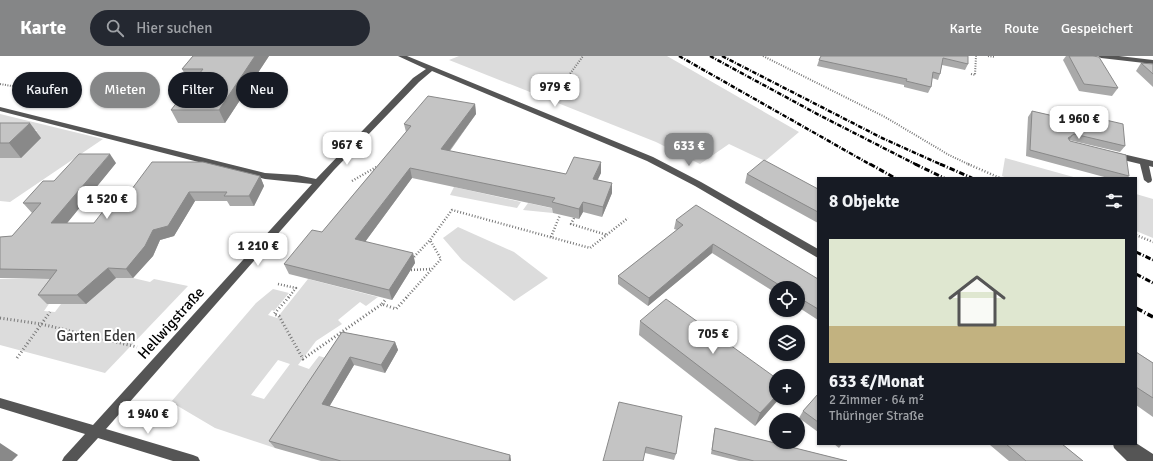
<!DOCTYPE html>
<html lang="de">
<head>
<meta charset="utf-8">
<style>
  body { margin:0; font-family:Signika,sans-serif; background:#242831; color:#f1f3f6; height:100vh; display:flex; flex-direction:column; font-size:15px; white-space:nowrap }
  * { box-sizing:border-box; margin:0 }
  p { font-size:13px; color:#9ea1a6 }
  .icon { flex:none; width:22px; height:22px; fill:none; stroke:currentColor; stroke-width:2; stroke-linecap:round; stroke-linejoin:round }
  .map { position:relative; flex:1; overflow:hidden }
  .sheet { position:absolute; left:817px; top:121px; width:320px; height:268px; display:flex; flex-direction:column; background:#171b24; border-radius:0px; box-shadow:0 1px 3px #0004 }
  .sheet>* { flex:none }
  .hud { position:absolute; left:12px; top:16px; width:380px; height:36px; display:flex; gap:8px }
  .tools { position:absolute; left:769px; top:225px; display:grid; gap:8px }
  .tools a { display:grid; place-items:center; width:36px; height:36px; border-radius:50%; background:#171b24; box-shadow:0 1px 3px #0004; font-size:20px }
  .price { position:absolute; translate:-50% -34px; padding:0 9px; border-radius:8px; background:#fff; color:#222; font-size:13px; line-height:26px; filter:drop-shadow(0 1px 2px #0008) }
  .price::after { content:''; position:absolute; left:50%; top:24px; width:12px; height:9px; margin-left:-6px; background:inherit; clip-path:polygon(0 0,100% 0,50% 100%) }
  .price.current { background:#858687; color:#fff }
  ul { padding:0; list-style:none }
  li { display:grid; align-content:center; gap:8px; height:212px; padding:0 12px }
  li span { display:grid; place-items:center; height:124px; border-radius:0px; color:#555 }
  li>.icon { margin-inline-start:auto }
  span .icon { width:72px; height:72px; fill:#fffc; stroke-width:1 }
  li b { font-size:17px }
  h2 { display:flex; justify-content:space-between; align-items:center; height:48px; padding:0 12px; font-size:17px }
  .chip { padding:0 14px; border-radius:18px; background:#171b24; box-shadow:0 1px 3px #0004; font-size:14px; line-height:36px }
  .chip.current { background:#858687; color:#fff }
  header { display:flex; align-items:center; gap:24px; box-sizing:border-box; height:56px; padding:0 20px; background:#858687; color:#fff }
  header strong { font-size:19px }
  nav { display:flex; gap:22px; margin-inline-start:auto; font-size:14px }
  .search { width:280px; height:36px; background:#242831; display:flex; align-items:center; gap:10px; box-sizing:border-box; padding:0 14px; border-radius:22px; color:#9ea1a6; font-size:15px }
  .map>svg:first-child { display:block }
</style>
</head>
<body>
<header>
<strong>Karte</strong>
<div class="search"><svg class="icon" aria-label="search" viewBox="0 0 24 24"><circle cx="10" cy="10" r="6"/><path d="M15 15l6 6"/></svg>Hier suchen</div>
<nav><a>Karte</a><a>Route</a><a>Gespeichert</a></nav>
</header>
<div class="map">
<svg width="1153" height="405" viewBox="0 0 1153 405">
  <rect width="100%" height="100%" fill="#fff"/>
  <g fill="#dcdcdc" fill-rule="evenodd">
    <polygon points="459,0 667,0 799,76 765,105 729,88 700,108 656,86 449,4"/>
    <polygon points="0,58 103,83 10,146 0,145 0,102 30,82 37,74 0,73"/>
    <polygon points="1005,102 1077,122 1007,122 1002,120"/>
    <polygon points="454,131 521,146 517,152 450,139"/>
    <polygon points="1136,138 1153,143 1153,182 1136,175"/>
    <polygon points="528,147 555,153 553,157 523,154"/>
    <polygon points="458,171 514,196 548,222 514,245 462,204 443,182"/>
    <polygon points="116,222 133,222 150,226 154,223 188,230 105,317 0,289 0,223 66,223 44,255 55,256 61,248 86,248"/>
    <path d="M308,223L378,241L366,250L360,246L338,264L342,268L316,285L298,309L309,313L319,300L333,304L275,392L215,372L171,346L256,247L273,233L289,237L274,255L272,254L268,259L277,262ZM278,304L290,308L264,343L251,339Z"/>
  </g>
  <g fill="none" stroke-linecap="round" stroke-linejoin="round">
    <g stroke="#777" stroke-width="2" stroke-dasharray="1 1.5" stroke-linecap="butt">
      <polyline points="763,0 885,61 949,99 970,109"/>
      <polyline points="988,0 995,1"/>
      <polyline points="971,18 975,19 976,0"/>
      <polyline points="0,28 12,30 21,29"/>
      <polyline points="551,44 583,0"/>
    </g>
    <g stroke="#777" stroke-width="2.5" stroke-dasharray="1 2" stroke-linecap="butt">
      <polyline points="968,108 1000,122"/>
      <polyline points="352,125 378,110"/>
      <polyline points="574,162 571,168 607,179"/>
      <polyline points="1136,179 1153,186"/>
      <polyline points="551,181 560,159"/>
      <polyline points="412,203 430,184"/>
      <polyline points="411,214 431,213"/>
      <polyline points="278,228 296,232 288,242"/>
      <polyline points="406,242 441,203 430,184 452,154 590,192 628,162"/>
    </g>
    <g stroke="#777" stroke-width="3" stroke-dasharray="1 2.5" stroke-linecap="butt">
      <polyline points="289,241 274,258 279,260 303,303 382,248 396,253 407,241"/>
      <polyline points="382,248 386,243"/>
      <polyline points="0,262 41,268 137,291"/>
      <polyline points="17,302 50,256"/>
      <polyline points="128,366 158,357"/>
    </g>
    <g fill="#555" fill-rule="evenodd">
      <polygon points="398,0 407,0 653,101 701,126 818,193 818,202 695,130 647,105 432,15 419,26 334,114 106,373 193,399 198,401 200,405 173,405 98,382 77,405 62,405 64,401 85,378 0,352 0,342 93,369 312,128 265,123 0,55 0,51 265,117 297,119 316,123 413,22 426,13"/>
      <polygon points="1098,0 1119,0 1153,4 1153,8 1101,2"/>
      <polygon points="1114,96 1153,105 1153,111 1149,110 1152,124 1151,126 1148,127 1144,124 1140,108 1111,101 1110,99"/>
      <polygon points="1136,387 1153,398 1153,405 1127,405 1114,392 1113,388 1136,388"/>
    </g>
    <g stroke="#000" stroke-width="2.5" stroke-dasharray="4.5 1.5 1 1.5" stroke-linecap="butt">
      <polyline points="679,0 871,109"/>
      <polyline points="710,0 819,59 917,109"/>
      <polyline points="722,0 882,82 942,109"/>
    </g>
    <g stroke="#000" stroke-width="3" stroke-dasharray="5.5 2 1 2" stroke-linecap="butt">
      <polyline points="870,108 895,122"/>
      <polyline points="915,108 944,122"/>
      <polyline points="940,108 972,122"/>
      <polyline points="1136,196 1153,204"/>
      <polyline points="1136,218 1153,227"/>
    </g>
    <polyline stroke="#000" stroke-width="3.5" stroke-dasharray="7 2.5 1 2.5" stroke-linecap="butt" points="1136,252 1153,261"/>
  </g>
  <g fill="#a9a9a9">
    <polygon points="193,0 269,0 225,67 178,67 171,54 193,26 189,26 182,13"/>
    <polygon points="968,0 968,8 965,14 942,9 940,18 938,24 932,22 931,31 928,37 904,31 904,29 817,10 819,4"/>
    <polygon points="1066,0 1093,0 1118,32 1112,40 1079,35 1063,4"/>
    <polygon points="1141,7 1153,8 1153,31 1136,15"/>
    <polygon points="475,48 476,58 450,95 566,118 601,117 597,124 612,137 602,161 583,156 579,163 553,157 552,152 412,122 365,186 413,197 415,207 392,244 289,218 284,208 322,176 406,76 404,68"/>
    <polygon points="1032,55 1067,63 1067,62 1071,56 1125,90 1120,96 1069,84 1070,85 1129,120 1127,122 1108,122 1026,100 1028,61"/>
    <polygon points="0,67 41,82 21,102 0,102"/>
    <polygon points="116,107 67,167 94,167 123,145 260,120 264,130 254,150 230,150 227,145 195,145 174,180 160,184 153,200 133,222 116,222 86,248 47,248 38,239 50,223 0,222 0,181 12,180 33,157 32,157 23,147 54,125"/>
    <polygon points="747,118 818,133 818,167 745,127"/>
    <polygon points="676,164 818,223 818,264 798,251 798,232 776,232 776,237 712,197 648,250 618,228 618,220 677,174 674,173"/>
    <polygon points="640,265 776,342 780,342 779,343 755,370 639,279"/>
    <polygon points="342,276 395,286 398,294 385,317 354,309 329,351 510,399 511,405 321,405 275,392 269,385"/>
    <polygon points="1136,296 1153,307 1153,361 1136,349"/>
    <polygon points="818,338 818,376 799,362 803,355"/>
    <polygon points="619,346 676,398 674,404 645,397"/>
    <polygon points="715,372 847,405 739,405 711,398 714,376"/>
    <polygon points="834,388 842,388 839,392"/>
    <polygon points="991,388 1062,388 1083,405 1009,405 990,389"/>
  </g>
  <g fill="#898989">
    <polygon points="255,0 269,0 225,67 219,54"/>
    <polygon points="475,48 476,58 443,103 441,93"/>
    <polygon points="30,67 41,82 21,102 9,87"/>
    <polygon points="1074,78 1069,84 1064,88 1068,82"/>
    <polygon points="110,98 116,107 59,177 51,167"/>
    <polygon points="601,106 601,117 593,134 593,123"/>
    <polygon points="410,112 412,122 359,194 355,183"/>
    <polygon points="260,120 264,130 254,150 249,140"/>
    <polygon points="612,127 612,137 602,161 603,151"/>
    <polygon points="189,136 195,145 174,180 160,184 153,200 133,222 126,213 153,174"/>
    <polygon points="583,146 583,156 579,163 579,153"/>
    <polygon points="713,188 712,197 648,250 649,242"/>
    <polygon points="413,197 415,207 392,244 389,234"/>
    <polygon points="108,212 116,222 86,248 77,239"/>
    <polygon points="395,286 398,294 385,317 381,309"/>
    <polygon points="350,301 354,309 326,356 322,348"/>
    <polygon points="776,340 776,342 780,342 779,343 755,370 760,357"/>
    <polygon points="0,387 18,399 12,405 0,405"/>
    <polygon points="510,399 511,405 509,405"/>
  </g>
  <g fill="#c4c4c4" stroke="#898989">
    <polygon points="193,0 255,0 219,54 171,54 203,13 182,13"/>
    <polygon points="821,0 968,0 968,8 943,2 940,18 933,16 931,31 906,25 907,23 819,4"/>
    <polygon points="1069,0 1093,0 1099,1 1118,32 1084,28"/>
    <polygon points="1141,7 1153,8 1153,18"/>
    <polygon points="428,40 475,48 441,93 566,118 574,101 601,106 593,123 612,127 603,151 583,146 579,153 552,146 555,142 410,112 355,183 413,197 389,234 284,208 312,174 322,176 411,70 404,68"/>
    <polygon points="1032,55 1071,64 1071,56 1123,68 1125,90 1074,78 1068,82 1070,85 1126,99 1129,120 1030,94"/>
    <polygon points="0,67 30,67 9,87 0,87"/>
    <polygon points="79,98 110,98 51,167 94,167 111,145 123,145 152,106 203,106 260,120 249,140 224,140 227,136 189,136 168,170 153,174 145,190 126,213 108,212 77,239 38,239 57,214 0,213 0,181 12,180 41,147 23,147 43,125 54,125"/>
    <polygon points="764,104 818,133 818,156 747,118"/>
    <polygon points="696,149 818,223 818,253 798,241 798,232 784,232 713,188 649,242 618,220 683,169 676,164"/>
    <polygon points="666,243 776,322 776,340 760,357 640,265"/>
    <polygon points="342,276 395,286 381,309 350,301 322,348 510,399 509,405 341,405 269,385"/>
    <polygon points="1136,296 1153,307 1153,342 1136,331"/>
    <polygon points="818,338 818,366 803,355"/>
    <polygon points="619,346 682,360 676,398 646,391 643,405 603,405"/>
    <polygon points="715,372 847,405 754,405 712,394"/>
    <polygon points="1006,388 1062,388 1083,405 1026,405"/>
  </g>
  <g text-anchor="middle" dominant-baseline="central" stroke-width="4" stroke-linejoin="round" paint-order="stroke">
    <g font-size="15" fill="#000" stroke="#fff">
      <text transform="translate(171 267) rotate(-48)">Hellwigstraße</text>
    </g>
    <g font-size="15" fill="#333" stroke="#fff">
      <text x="96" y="280">Garten Eden</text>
    </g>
  </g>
</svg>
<div class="tools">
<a><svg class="icon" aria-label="locate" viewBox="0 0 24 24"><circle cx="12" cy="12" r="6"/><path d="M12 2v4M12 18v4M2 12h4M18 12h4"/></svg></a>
<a><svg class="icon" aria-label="layers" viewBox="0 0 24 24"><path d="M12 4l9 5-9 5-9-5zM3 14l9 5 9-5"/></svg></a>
<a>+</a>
<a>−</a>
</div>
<b class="price" style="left:555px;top:52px">979 €</b>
<b class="price" style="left:1079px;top:84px">1 960 €</b>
<b class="price" style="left:347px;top:110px">967 €</b>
<b class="price current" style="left:689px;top:111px">633 €</b>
<b class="price" style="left:107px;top:164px">1 520 €</b>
<b class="price" style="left:258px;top:211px">1 210 €</b>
<b class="price" style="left:713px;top:299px">705 €</b>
<b class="price" style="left:148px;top:379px">1 940 €</b>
<div class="hud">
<a class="chip">Kaufen</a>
<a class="chip current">Mieten</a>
<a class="chip">Filter</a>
<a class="chip">Neu</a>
</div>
<section class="sheet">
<h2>8 Objekte<svg class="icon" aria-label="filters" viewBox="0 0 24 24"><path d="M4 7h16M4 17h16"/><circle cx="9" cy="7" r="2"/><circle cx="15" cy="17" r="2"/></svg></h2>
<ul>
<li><span style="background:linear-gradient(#dfe7d0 70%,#c2b280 0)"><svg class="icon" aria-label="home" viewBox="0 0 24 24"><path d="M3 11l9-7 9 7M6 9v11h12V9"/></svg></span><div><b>633 €/Monat</b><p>2 Zimmer · 64 m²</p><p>Thüringer Straße</p></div></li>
</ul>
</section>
</div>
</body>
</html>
